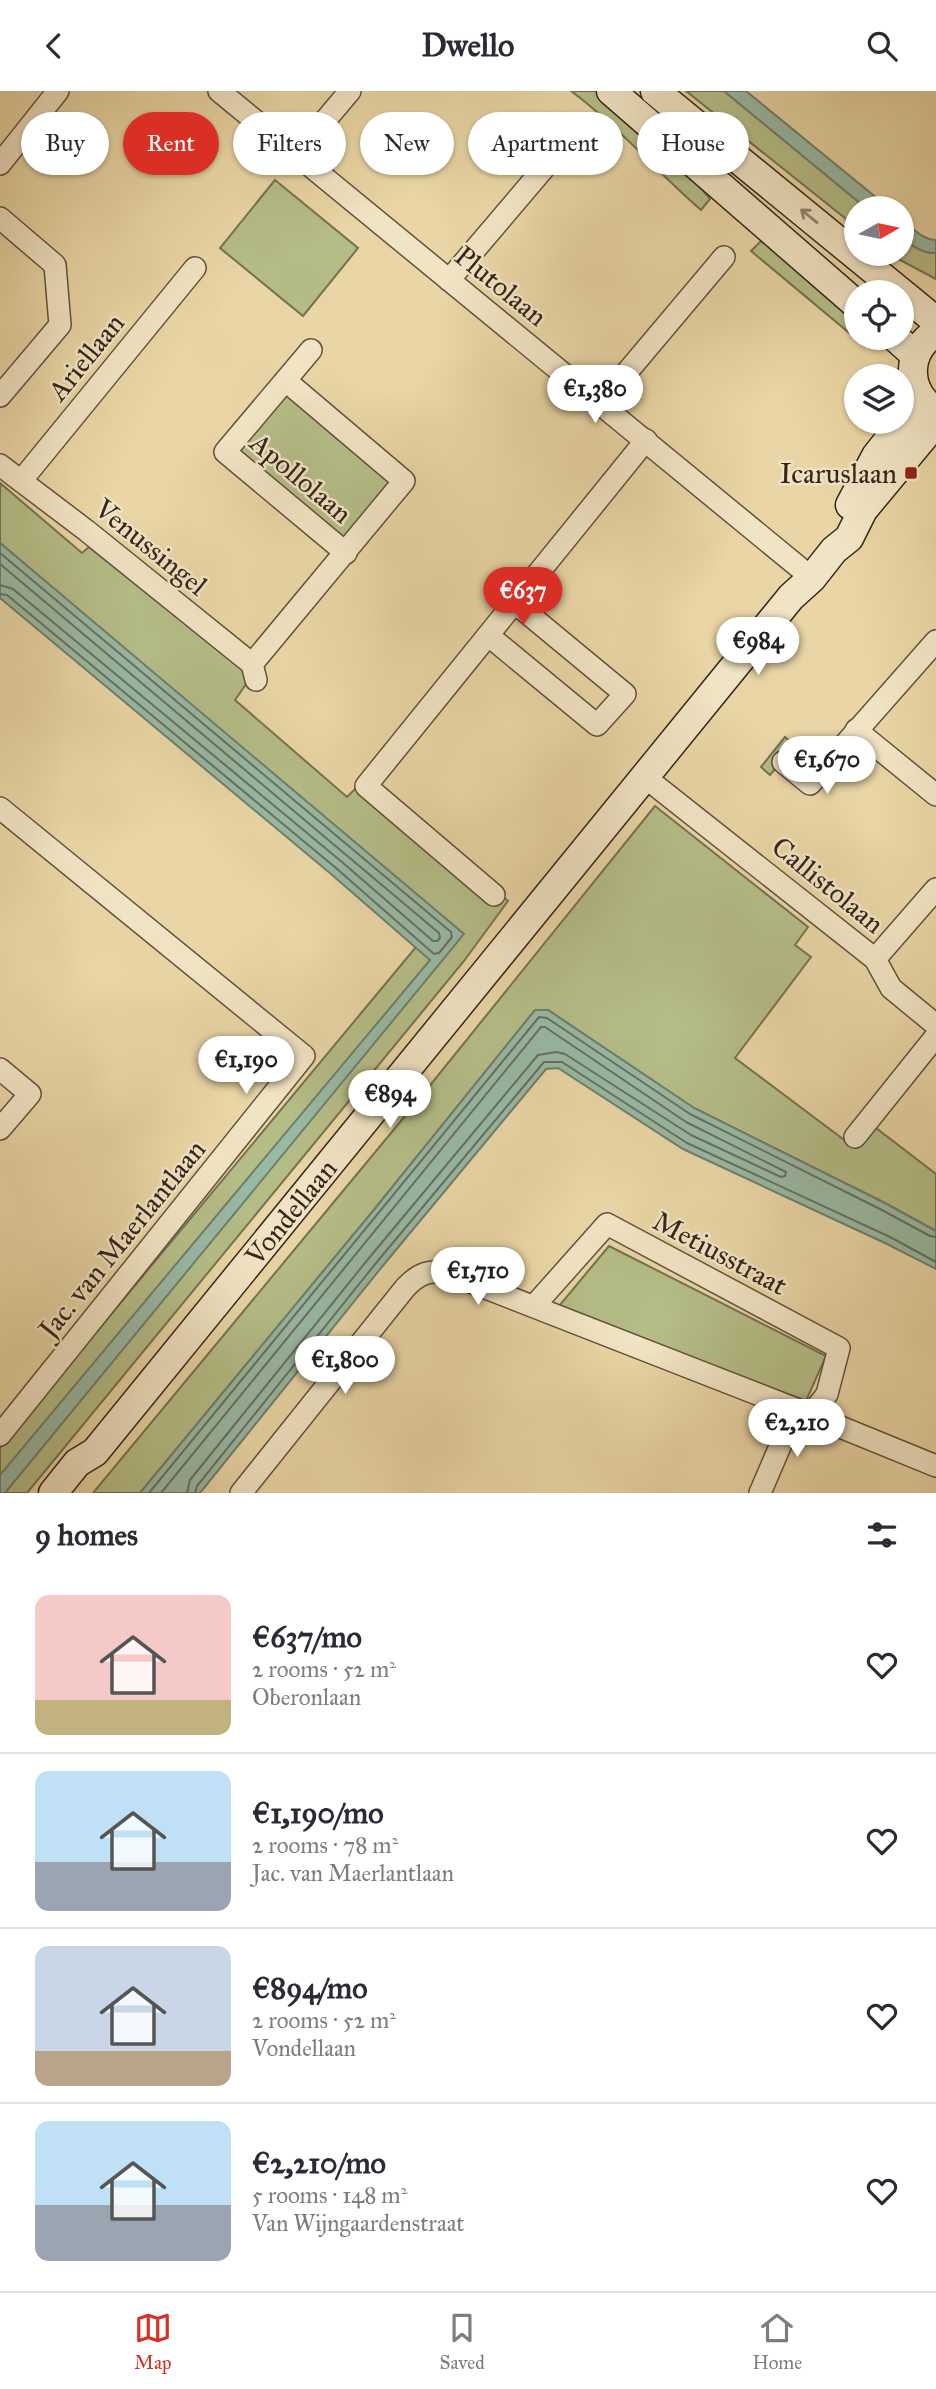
<!DOCTYPE html>
<html lang="en">
<head>
<meta charset="utf-8">
<style>
  body { margin:0; font-family:"IM FELL Great Primer",serif; background:#f7f7f7; color:#2b2b33; height:100vh; display:flex; flex-direction:column; font-size:26px; white-space:nowrap }
  * { box-sizing:border-box; margin:0 }
  p { font-size:23px; color:#7c7c81 }
  .icon { flex:none; width:38px; height:38px; fill:none; stroke:currentColor; stroke-width:2; stroke-linecap:round; stroke-linejoin:round }
  .map { position:relative; height:1402px; overflow:hidden }
  .details { display:flex; flex-direction:column; background:#fff; flex:1 }
  .details>* { flex:none }
  .banner { position:absolute; left:21px; top:21px; width:894px; height:63px; display:flex; gap:14px }
  .needle { width:46px; rotate:81deg }
  .controls { position:absolute; left:844px; top:105px; display:grid; gap:14px }
  .controls a { display:grid; place-items:center; width:70px; height:70px; border-radius:50%; background:#fff; box-shadow:0 2px 5px #0004; font-size:35px }
  .price { position:absolute; translate:-50% -60px; padding:0 16px; border-radius:24px; background:#fff; color:#222; font-size:23px; line-height:46px; filter:drop-shadow(0 2px 4px #0008) }
  .price::after { content:''; position:absolute; left:50%; top:42px; width:21px; height:16px; margin-left:-10px; background:inherit; clip-path:polygon(0 0,100% 0,50% 100%) }
  .price.current { background:#d93025; color:#fff }
  ul { padding:0; list-style:none }
  li { display:flex; align-items:center; gap:21px; height:175px; padding:0 35px }
  li+li { border-top:2px solid #e1e1e2 }
  li span { display:grid; place-items:center; flex:none; width:196px; height:140px; border-radius:14px; color:#555 }
  li>.icon { margin-inline-start:auto }
  span .icon { width:84px; height:84px; fill:#fffc; stroke-width:1 }
  li b { font-size:30px }
  h2 { display:flex; justify-content:space-between; align-items:center; height:84px; padding:0 35px; font-size:30px }
  .chip { padding:0 24px; border-radius:32px; background:#fff; box-shadow:0 2px 5px #0004; font-size:24px; line-height:63px }
  .chip.current { background:#d93025; color:#fff }
  header { display:flex; justify-content:space-between; align-items:center; height:91px; padding:0 35px; background:#fff; font-size:32px; font-weight:800 }
  .menu { display:flex; justify-content:space-around; align-items:center; height:98px; border-top:2px solid #e1e1e2; background:#fff; font-size:19px; color:#7c7c81 }
  .menu a { display:grid; justify-items:center; gap:4px }
  .menu .current { color:#d93025 }
  .map>svg:first-child { display:block }
</style>
</head>
<body>
<header><svg class="icon" aria-label="back" viewBox="0 0 24 24"><path d="M15 5l-7 7 7 7"/></svg>Dwello<svg class="icon" aria-label="search" viewBox="0 0 24 24"><circle cx="10" cy="10" r="6"/><path d="M15 15l6 6"/></svg></header>
<div class="map">
<svg width="936" height="1402" viewBox="0 0 936 1402">
  <rect width="100%" height="100%" fill="#e9d5a5"/>
  <filter id="stains"><feTurbulence type="fractalNoise" baseFrequency=".00286" numOctaves="4"/><feColorMatrix values="0 0 0 0 .2 0 0 0 0 .09 0 0 0 0 .02 0 0 0 .5 -.17"/></filter>
  <radialGradient id="worn" r=".72"><stop offset=".6" stop-color="#630" stop-opacity="0"/><stop offset="1" stop-color="#630" stop-opacity=".3"/></radialGradient>
  <g fill="#b5bd87" stroke="#757251" stroke-width="2">
    <path d="M571,0H606L661,49L710,108L701,119C657,81 618,35 571,0Z"/>
    <polygon points="686,0 724,0 866,117 856,117 856,136"/>
    <polygon points="275,89 358,157 303,225 220,157"/>
    <path d="M901,146C911,154 923,163 936,162V188L889,163H901Z"/>
    <polygon points="761,150 822,190 856,220 856,247 872,247 865,255 751,160"/>
    <polygon points="285,290 404,391 346,463 225,362"/>
    <polygon points="0,392 82,462 89,456 251,586 235,609 347,706 367,686 508,810 464,870 27,1402 0,1402 0,1357 416,856 430,868 463,843 0,452"/>
    <polygon points="785,646 795,654 770,684 761,676"/>
    <polygon points="655,715 808,836 795,854 811,866 735,967 855,1057 872,1034 936,1083 936,1140 883,1111 694,1017 548,919 535,919 373,1120 140,1402 93,1402 415,1013"/>
    <polygon points="609,1155 826,1265 806,1310 559,1215"/>
  </g>
  <g fill="#98b9a4" stroke="#707e6d" stroke-width="2">
    <polygon points="724,0 746,0 889,117 866,117"/>
    <path d="M901,128C911,136 923,149 936,149V162C923,163 911,154 901,146Z"/>
    <polygon points="0,452 464,843 5,1402 0,1402 0,1384 430,869 331,783 0,507"/>
    <polygon points="535,919 548,919 694,1017 883,1111 936,1140 936,1178 887,1153 683,1058 558,977 546,978 381,1177 200,1402 140,1402 373,1120"/>
  </g>
  <g fill="none" stroke-linecap="round" stroke-linejoin="round">
    <g stroke="#667060" stroke-width="2">
      <polyline points="0,462 451,841 452,846 439,862 434,863 336,777 7,504 0,503"/>
      <polyline points="0,473 439,842 440,847 437,850 433,850 342,771 13,498 0,494"/>
      <polyline points="149,1402 539,926 547,927 690,1023 880,1118 930,1145 936,1146"/>
      <polyline points="161,1402 541,936 545,936 686,1031 786,1081 785,1085 781,1086 691,1044 565,963 556,961 538,964 369,1167 190,1389 187,1402"/>
      <polyline points="195,1402 197,1395 376,1172 544,971 562,971 687,1052 890,1146 936,1171"/>
    </g>
    <g stroke="#62523e" stroke-width="24">
      <g id="street">
        <polyline points="219,0 812,487"/>
        <polyline points="296,64 350,0"/>
        <polyline points="0,73 58,0"/>
        <polyline points="0,127 55,174 60,234 0,305"/>
        <polyline points="449,189 573,43"/>
        <polyline points="311,259 225,361 346,462"/>
        <polyline points="601,312 724,166"/>
        <polyline points="0,374 87,440 252,573 256,589"/>
        <polyline points="21,390 195,177"/>
        <polyline points="489,545 597,634 625,603 515,512"/>
        <polyline points="252,573 404,390 286,290"/>
        <polyline points="856,639 936,704"/>
        <polyline points="783,671 810,693 936,550"/>
        <polyline points="646,687 875,868 891,897 936,934"/>
        <polyline points="0,717 304,965 0,1344"/>
        <polyline points="494,804 366,695 646,349"/>
        <polyline points="875,868 936,798"/>
        <polyline points="0,978 30,1003 0,1038"/>
        <polyline points="855,1046 936,945"/>
        <polyline points="534,1215 607,1133 839,1257 827,1303 811,1324"/>
        <path d="M241,1402L405,1197C419,1182 430,1178 450,1183L811,1324L936,1375"/>
        <polyline points="760,1402 796,1318"/>
      </g>
    </g>
    <g stroke="#35261b" stroke-width="31">
      <g id="secondary">
        <polyline points="611,0 856,213"/>
        <polyline points="655,0 936,230"/>
        <polyline points="896,247 915,264"/>
        <path d="M934,319C905,298 906,260 936,241"/>
        <polyline points="850,414 876,365 921,308"/>
        <polyline points="53,1402 77,1372 95,1361 791,506 812,487 834,459 849,447 863,419 936,331"/>
      </g>
    </g>
    <use href="#street" stroke="#f1e4c4" stroke-width="21"/>
    <use href="#secondary" stroke="#f1e4c4" stroke-width="28"/>
  </g>
  <defs><path id="oneway-shaft" d="M-6 0H5M1.5-3L5.5 0L1.5 3" fill="none" stroke-width="1.6" stroke-linecap="round" stroke-linejoin="round" transform="scale(1.75)"/></defs>
  <use stroke="#938570" href="#oneway-shaft" transform="translate(809 125) rotate(-141)"/>
  <rect fill="#8f2418" stroke="#f1e4c4" stroke-width="2.5" x="904" y="375" width="14" height="14" rx="3.5"/>
  <g text-anchor="middle" dominant-baseline="central" stroke-width="5" stroke-linejoin="round" paint-order="stroke">
    <g font-size="28" fill="#35261b" stroke="#f1e4c4">
      <text transform="translate(501 195) rotate(39)">Plutolaan</text>
      <text transform="translate(86 266) rotate(-51)">Ariellaan</text>
      <text transform="translate(301 387) rotate(40)">Apollolaan</text>
      <text transform="translate(151 456) rotate(39)">Venussingel</text>
      <text transform="translate(828 794) rotate(39)">Callistolaan</text>
      <text transform="translate(291 1121) rotate(-51)">Vondellaan</text>
      <text transform="translate(122 1148) rotate(-51)">Jac. van Maerlantlaan</text>
      <text transform="translate(720 1162) rotate(28)">Metiusstraat</text>
    </g>
    <g font-size="28" fill="#35261b" stroke="#f1e4c4" text-anchor="end">
      <text x="897" y="382">Icaruslaan</text>
    </g>
  </g>
  <rect width="100%" height="100%" filter="url(#stains)"/>
  <rect width="100%" height="100%" fill="url(#worn)"/>
</svg>
<div class="controls">
<a><svg class="needle" viewBox="-14 -14 28 28"><path d="M0-13l5 13h-10z" fill="#e53935"/><path d="M0 13l5-13h-10z" fill="#7c7c81"/></svg></a>
<a><svg class="icon" aria-label="locate" viewBox="0 0 24 24"><circle cx="12" cy="12" r="6"/><path d="M12 2v4M12 18v4M2 12h4M18 12h4"/></svg></a>
<a><svg class="icon" aria-label="layers" viewBox="0 0 24 24"><path d="M12 4l9 5-9 5-9-5zM3 14l9 5 9-5"/></svg></a>
</div>
<b class="price" style="left:595px;top:334px">€1,380</b>
<b class="price current" style="left:523px;top:536px">€637</b>
<b class="price" style="left:758px;top:586px">€984</b>
<b class="price" style="left:827px;top:705px">€1,670</b>
<b class="price" style="left:246px;top:1005px">€1,190</b>
<b class="price" style="left:390px;top:1039px">€894</b>
<b class="price" style="left:478px;top:1216px">€1,710</b>
<b class="price" style="left:345px;top:1305px">€1,800</b>
<b class="price" style="left:797px;top:1368px">€2,210</b>
<div class="banner">
<a class="chip">Buy</a>
<a class="chip current">Rent</a>
<a class="chip">Filters</a>
<a class="chip">New</a>
<a class="chip">Apartment</a>
<a class="chip">House</a>
</div>
</div>
<section class="details">
<h2>9 homes<svg class="icon" aria-label="filters" viewBox="0 0 24 24"><path d="M4 7h16M4 17h16"/><circle cx="9" cy="7" r="2"/><circle cx="15" cy="17" r="2"/></svg></h2>
<ul>
<li><span style="background:linear-gradient(#f6c9c9 75%,#c2b280 0)"><svg class="icon" aria-label="home" viewBox="0 0 24 24"><path d="M3 11l9-7 9 7M6 9v11h12V9"/></svg></span><div><b>€637/mo</b><p>2 rooms · 52 m²</p><p>Oberonlaan</p></div><svg class="icon" aria-label="heart" viewBox="0 0 24 24"><path d="M12 20l-8-8c-3-5 5-10 8-4 3-6 11-1 8 4z"/></svg></li>
<li><span style="background:linear-gradient(#bfe0f5 65%,#9aa5b1 0)"><svg class="icon" aria-label="home" viewBox="0 0 24 24"><path d="M3 11l9-7 9 7M6 9v11h12V9"/></svg></span><div><b>€1,190/mo</b><p>2 rooms · 78 m²</p><p>Jac. van Maerlantlaan</p></div><svg class="icon" aria-label="heart" viewBox="0 0 24 24"><path d="M12 20l-8-8c-3-5 5-10 8-4 3-6 11-1 8 4z"/></svg></li>
<li><span style="background:linear-gradient(#c9d6e8 75%,#b9a48a 0)"><svg class="icon" aria-label="home" viewBox="0 0 24 24"><path d="M3 11l9-7 9 7M6 9v11h12V9"/></svg></span><div><b>€894/mo</b><p>2 rooms · 52 m²</p><p>Vondellaan</p></div><svg class="icon" aria-label="heart" viewBox="0 0 24 24"><path d="M12 20l-8-8c-3-5 5-10 8-4 3-6 11-1 8 4z"/></svg></li>
<li><span style="background:linear-gradient(#bfe0f5 60%,#9aa5b1 0)"><svg class="icon" aria-label="home" viewBox="0 0 24 24"><path d="M3 11l9-7 9 7M6 9v11h12V9"/></svg></span><div><b>€2,210/mo</b><p>5 rooms · 148 m²</p><p>Van Wijngaardenstraat</p></div><svg class="icon" aria-label="heart" viewBox="0 0 24 24"><path d="M12 20l-8-8c-3-5 5-10 8-4 3-6 11-1 8 4z"/></svg></li>
</ul>
</section>
<nav class="menu">
<a class="current"><svg class="icon" aria-label="map" viewBox="0 0 24 24"><path d="M3 6l6-2 6 2 6-2v14l-6 2-6-2-6 2zM9 4v14M15 6v14"/></svg>Map</a>
<a><svg class="icon" aria-label="saved" viewBox="0 0 24 24"><path d="M7 4h10v16l-5-4-5 4z"/></svg>Saved</a>
<a><svg class="icon" aria-label="home" viewBox="0 0 24 24"><path d="M3 11l9-7 9 7M6 9v11h12V9"/></svg>Home</a>
</nav>
</body>
</html>
